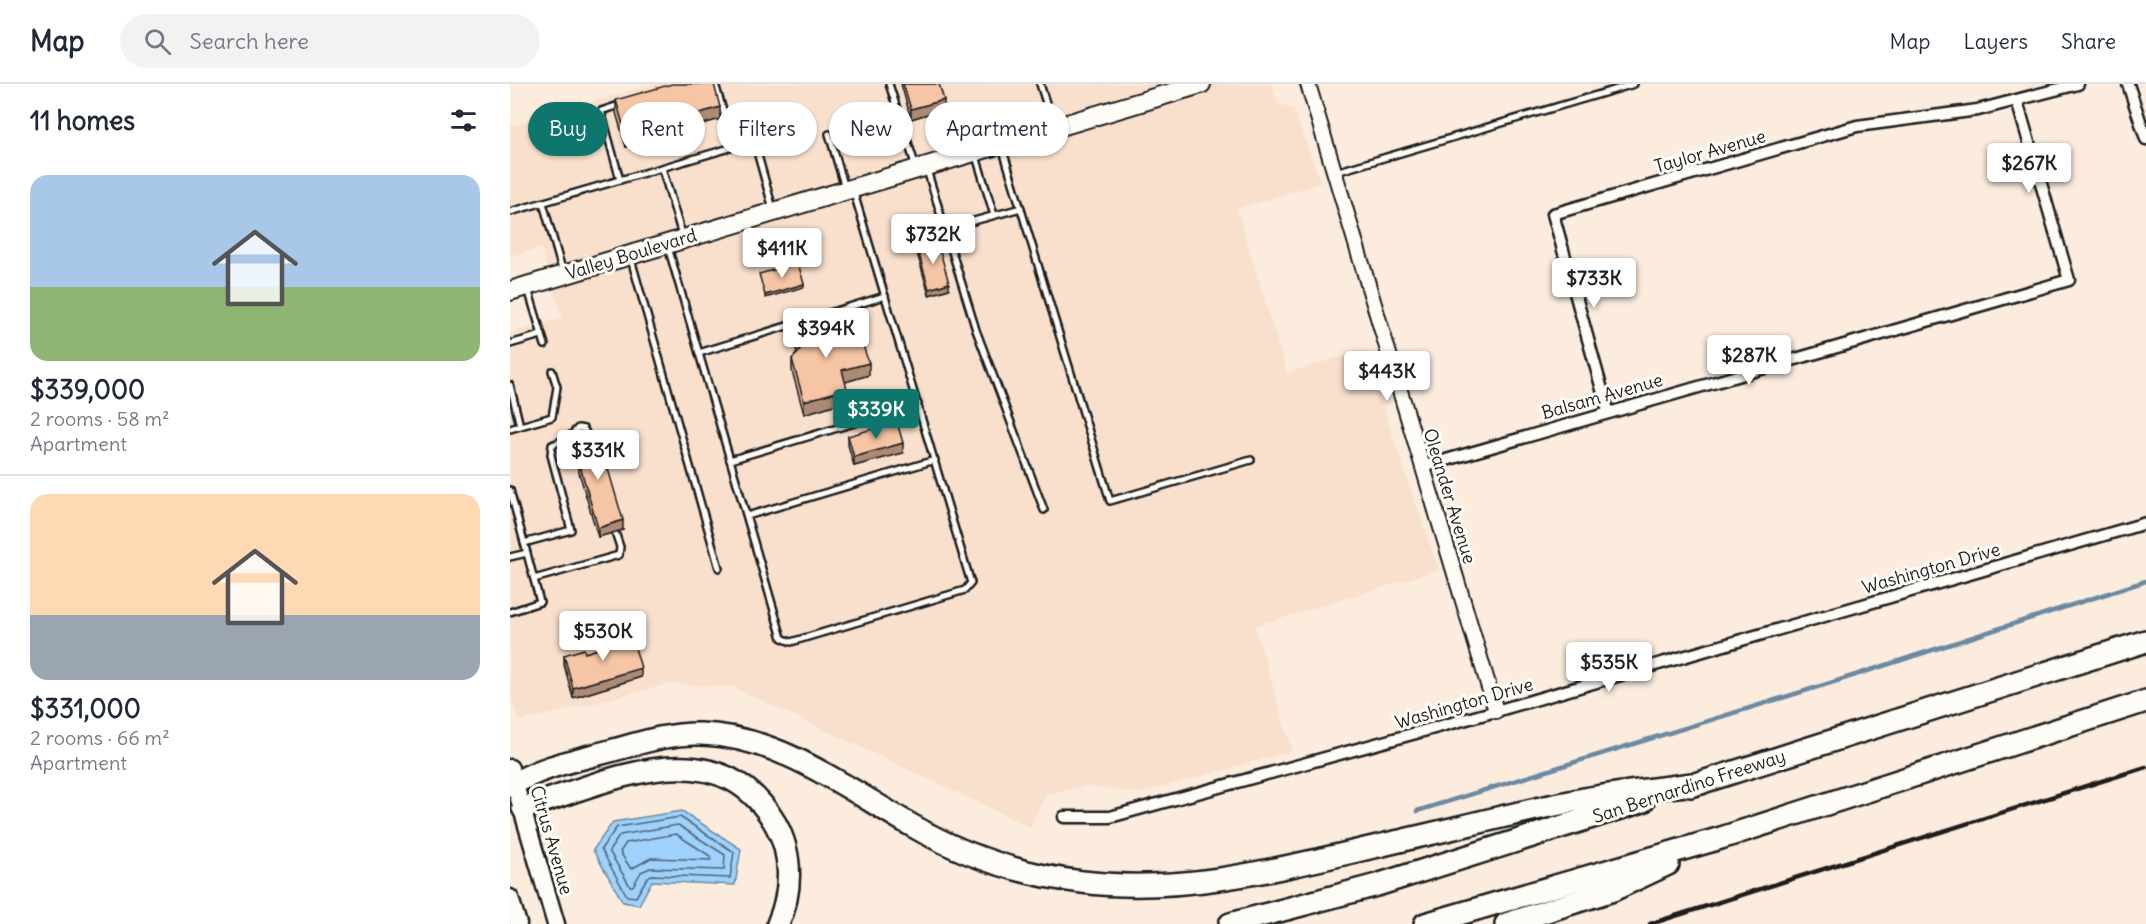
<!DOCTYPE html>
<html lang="en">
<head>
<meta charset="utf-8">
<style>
  body { margin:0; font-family:Delius,sans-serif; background:#f2f2f3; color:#1f2937; height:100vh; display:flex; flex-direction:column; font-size:22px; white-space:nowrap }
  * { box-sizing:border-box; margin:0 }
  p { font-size:20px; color:#747a83 }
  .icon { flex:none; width:33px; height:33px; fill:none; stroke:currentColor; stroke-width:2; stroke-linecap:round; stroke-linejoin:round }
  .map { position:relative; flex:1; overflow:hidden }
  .panel { display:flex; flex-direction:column; background:#fff; width:510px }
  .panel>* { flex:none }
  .hud { position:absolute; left:18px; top:18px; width:570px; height:54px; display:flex; gap:12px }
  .price { position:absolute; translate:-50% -51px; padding:0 14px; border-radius:6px; background:#fff; color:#222; font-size:20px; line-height:39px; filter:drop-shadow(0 2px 3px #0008) }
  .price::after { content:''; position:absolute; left:50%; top:36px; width:18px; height:14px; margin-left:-9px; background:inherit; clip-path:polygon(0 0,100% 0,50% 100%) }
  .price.current { background:#0f766e; color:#fff }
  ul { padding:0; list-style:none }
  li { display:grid; align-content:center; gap:12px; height:318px; padding:0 30px }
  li+li { border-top:2px solid #e0e1e3 }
  li span { display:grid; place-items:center; height:186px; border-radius:18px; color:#555 }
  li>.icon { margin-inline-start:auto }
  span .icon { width:108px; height:108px; fill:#fffc; stroke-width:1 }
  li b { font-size:26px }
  h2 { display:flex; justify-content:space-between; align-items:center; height:72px; padding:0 30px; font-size:26px }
  .tag { padding:0 21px; border-radius:27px; background:#fff; box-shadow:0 2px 4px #0004; font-size:21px; line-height:54px }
  .tag.current { background:#0f766e; color:#fff }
  header { display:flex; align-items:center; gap:36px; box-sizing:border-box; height:84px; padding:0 30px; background:#fff; border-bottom:2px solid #e0e1e3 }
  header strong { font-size:28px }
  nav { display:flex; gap:33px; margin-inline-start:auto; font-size:21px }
  .search { width:420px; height:54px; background:#f2f2f3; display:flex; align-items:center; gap:15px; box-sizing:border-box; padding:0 21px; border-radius:33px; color:#747a83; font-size:22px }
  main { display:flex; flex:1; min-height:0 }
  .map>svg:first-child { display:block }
</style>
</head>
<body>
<header>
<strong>Map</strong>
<div class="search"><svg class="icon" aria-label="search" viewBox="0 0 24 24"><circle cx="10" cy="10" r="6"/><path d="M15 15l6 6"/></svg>Search here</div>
<nav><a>Map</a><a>Layers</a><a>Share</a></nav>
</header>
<main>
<section class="panel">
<h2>11 homes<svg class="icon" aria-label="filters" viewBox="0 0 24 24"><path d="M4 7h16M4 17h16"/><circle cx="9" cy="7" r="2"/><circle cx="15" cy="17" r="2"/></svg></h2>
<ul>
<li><span style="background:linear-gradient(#a9c7e8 60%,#8fb573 0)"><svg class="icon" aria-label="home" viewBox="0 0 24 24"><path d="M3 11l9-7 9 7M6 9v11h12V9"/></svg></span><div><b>$339,000</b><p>2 rooms · 58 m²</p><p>Apartment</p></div></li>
<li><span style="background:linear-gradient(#ffd9b3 65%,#9aa5b1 0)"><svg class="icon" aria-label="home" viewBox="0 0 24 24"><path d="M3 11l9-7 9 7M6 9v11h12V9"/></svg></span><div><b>$331,000</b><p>2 rooms · 66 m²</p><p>Apartment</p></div></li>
</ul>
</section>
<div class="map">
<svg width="1636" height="840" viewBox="0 0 1636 840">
  <rect width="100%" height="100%" fill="#fbecde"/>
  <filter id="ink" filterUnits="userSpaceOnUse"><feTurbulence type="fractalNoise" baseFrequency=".0167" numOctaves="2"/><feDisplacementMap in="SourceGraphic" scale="12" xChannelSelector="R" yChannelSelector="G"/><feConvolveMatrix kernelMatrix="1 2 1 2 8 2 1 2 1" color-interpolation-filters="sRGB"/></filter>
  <g filter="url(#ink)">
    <polygon fill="#f9e0cd" points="144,0 761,0 767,18 783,25 811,99 727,125 777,289 853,266 929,486 745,542 782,667 630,709 574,702 536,710 520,743 223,603 159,600 9,638 0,609 0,249 52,234 31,164 0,172 0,42"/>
    <polygon fill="#9ed1fb" stroke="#6a89a2" stroke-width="1.5" points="172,727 231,765 225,801 142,797 129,821 113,818 83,766 103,738"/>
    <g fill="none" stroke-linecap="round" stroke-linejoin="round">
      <g stroke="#506475" stroke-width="1.5">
        <polygon points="170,733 224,768 220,794 141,791 137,794 126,813 117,812 91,765 107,743"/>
        <polygon points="168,741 215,771 214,786 140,784 131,788 123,802 120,802 99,767 110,751"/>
        <polygon points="166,750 200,772 201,776 141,774 121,785 110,768 116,759"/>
      </g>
      <polyline stroke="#6a89a2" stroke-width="4.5" points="907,727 1330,596 1636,497"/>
      <g stroke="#1c1c1c" stroke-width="10">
        <g id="service">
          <polyline points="205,0 224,63"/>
          <polyline points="379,0 406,83"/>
          <polyline points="530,0 543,41"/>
          <polyline points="319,50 335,104"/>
          <polyline points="492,63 600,417 741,376"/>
          <polyline points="466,72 484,131"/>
          <polyline points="152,84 172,151"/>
          <polyline points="417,86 466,246 534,426"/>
          <polyline points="826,88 1124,0"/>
          <polyline points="110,96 91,27 112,20"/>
          <polyline points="33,119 53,189"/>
          <polyline points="0,128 244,57 263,125"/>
          <polyline points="395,156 511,124"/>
          <polyline points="158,163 272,554 281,558 455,506 461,499 343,106"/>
          <polyline points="121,175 209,484"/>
          <polyline points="18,205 35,261"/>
          <polyline points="0,260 31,251"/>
          <polyline points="189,269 375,212"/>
          <polyline points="0,301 10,342"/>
          <polyline points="0,345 42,333 47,303 42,287"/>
          <polyline points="220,376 408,320"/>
          <polyline points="0,406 30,518 0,528"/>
          <polyline points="237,432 425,376"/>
          <polyline points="14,459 61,446 41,371 42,361 57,355 68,344 74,345 81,359"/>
          <polyline points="0,473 17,469"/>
          <polyline points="24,495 109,471 110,463 105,448"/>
        </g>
      </g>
      <g stroke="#1c1c1c" stroke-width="15">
        <g id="minor">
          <polyline points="1618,0 1636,55"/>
          <polyline points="1098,327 1043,130 1347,42 1468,26 1568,0"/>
          <polyline points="912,383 1559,196 1507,17"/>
          <polyline points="554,733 600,733 986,627 1636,439"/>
        </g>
      </g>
      <g stroke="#1c1c1c" stroke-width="18">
        <polyline id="tertiary" points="798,0 986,627"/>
      </g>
      <g stroke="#1c1c1c" stroke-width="21">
        <g id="secondary">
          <polyline points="0,684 46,840"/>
          <polyline points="0,814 8,840"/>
        </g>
      </g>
      <g stroke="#1c1c1c" stroke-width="22">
        <polyline id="primary" points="0,207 691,0"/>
      </g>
      <g stroke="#1c1c1c" stroke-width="26">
        <g id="motorway">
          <path d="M0,702C30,683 66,676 100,667C130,659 159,649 191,650C269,652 336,704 401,741C453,771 512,791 572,798C679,811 781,782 885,758C948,744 1011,727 1074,715C1113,708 1152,704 1191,699"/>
          <polyline points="1180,702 1636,557"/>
          <path d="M13,724C97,699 206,640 265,739C283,770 282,808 268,840"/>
          <polyline points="720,840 867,801 1133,717"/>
          <polyline points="915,840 1211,754 1636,617"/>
          <polyline points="996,840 1103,806 1158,780"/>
        </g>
      </g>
      <use href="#service" stroke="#fdfcf7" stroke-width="5"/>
      <use href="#minor" stroke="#fdfcf7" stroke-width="10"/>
      <use href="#tertiary" stroke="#fdfcf7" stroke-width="14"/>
      <use href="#secondary" stroke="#fdfcf7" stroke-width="16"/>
      <use href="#primary" stroke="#fdfcf7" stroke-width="18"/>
      <use href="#motorway" stroke="#fdfcf7" stroke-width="21"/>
      <polyline stroke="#1c1c1c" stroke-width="4.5" points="1140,840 1636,683"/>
    </g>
    <g fill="#d3a98e" stroke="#1c1c1c" stroke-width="1.5">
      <polygon points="391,0 429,0 434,25 401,35"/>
      <polygon points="106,16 210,35 116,63 106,29"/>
      <polygon points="407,163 439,205 419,211 407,169"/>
      <polygon points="320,244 332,250 359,291 335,298 337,317 294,330 282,287 282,275 287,269 285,260 285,247"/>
      <polygon points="338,352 393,369 344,382 338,361"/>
      <polygon points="63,358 113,446 88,453 63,368"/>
      <polygon points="104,555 131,593 63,614 54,581 54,571 75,569 104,560"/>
    </g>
    <g fill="#ac8a74" stroke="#1c1c1c" stroke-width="1.5">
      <polygon points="434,16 434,25 401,35 401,25"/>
      <polygon points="210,23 210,35 116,63 116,51"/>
      <polygon points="439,199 439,205 419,211 419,205"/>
      <polygon points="294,200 294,203 255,214 255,211"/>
      <polygon points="359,279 359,291 332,299 332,286"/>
      <polygon points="337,305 337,317 294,330 294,317"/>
      <polygon points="393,359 393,369 344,382 344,373"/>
      <polygon points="113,436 113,446 88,453 88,444"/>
      <polygon points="131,584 131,593 63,614 63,604"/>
    </g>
    <g fill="#f5c5a5" stroke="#1c1c1c" stroke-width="1.5">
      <polygon points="162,0 204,0 210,23 116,51 106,16"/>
      <polygon points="393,0 429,0 434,16 401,25"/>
      <polygon points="427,157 439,199 419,205 407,163"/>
      <polygon points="288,179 294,200 255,211 249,190"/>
      <polygon points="318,238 320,244 329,241 332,250 347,245 359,279 332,286 337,305 294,317 282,275 290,267 285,247"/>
      <polygon points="387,338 393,359 344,373 338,352"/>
      <polygon points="88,351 113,436 88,444 63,358"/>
      <polygon points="121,550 131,584 63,604 54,571 74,565 75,569 105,560 104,555"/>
    </g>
  </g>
  <g text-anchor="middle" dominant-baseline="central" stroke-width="6" stroke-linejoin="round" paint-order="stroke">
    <g font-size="18" fill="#1c1c1c" stroke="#fdfcf7">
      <text transform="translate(1200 67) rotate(-16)">Taylor Avenue</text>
      <text transform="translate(121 170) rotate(-17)">Valley Boulevard</text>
      <text transform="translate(1092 312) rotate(-16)">Balsam Avenue</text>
      <text transform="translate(940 412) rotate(73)">Oleander Avenue</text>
      <text transform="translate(1421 484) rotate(-16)">Washington Drive</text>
      <text transform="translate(954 619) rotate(-16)">Washington Drive</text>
      <text transform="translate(1179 702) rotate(-18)">San Bernardino Freeway</text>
      <text transform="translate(42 756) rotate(74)">Citrus Avenue</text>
    </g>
  </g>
</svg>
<b class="price" style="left:1519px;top:110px">$267K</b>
<b class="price" style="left:423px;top:181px">$732K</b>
<b class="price" style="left:272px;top:195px">$411K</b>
<b class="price" style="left:1084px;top:225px">$733K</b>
<b class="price" style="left:316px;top:275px">$394K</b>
<b class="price" style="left:1239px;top:302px">$287K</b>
<b class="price" style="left:877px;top:318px">$443K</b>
<b class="price current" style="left:366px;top:356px">$339K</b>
<b class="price" style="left:88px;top:397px">$331K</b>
<b class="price" style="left:93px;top:578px">$530K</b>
<b class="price" style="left:1099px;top:609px">$535K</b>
<div class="hud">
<a class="tag current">Buy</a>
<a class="tag">Rent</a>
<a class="tag">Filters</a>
<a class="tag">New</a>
<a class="tag">Apartment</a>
</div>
</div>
</main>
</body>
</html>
